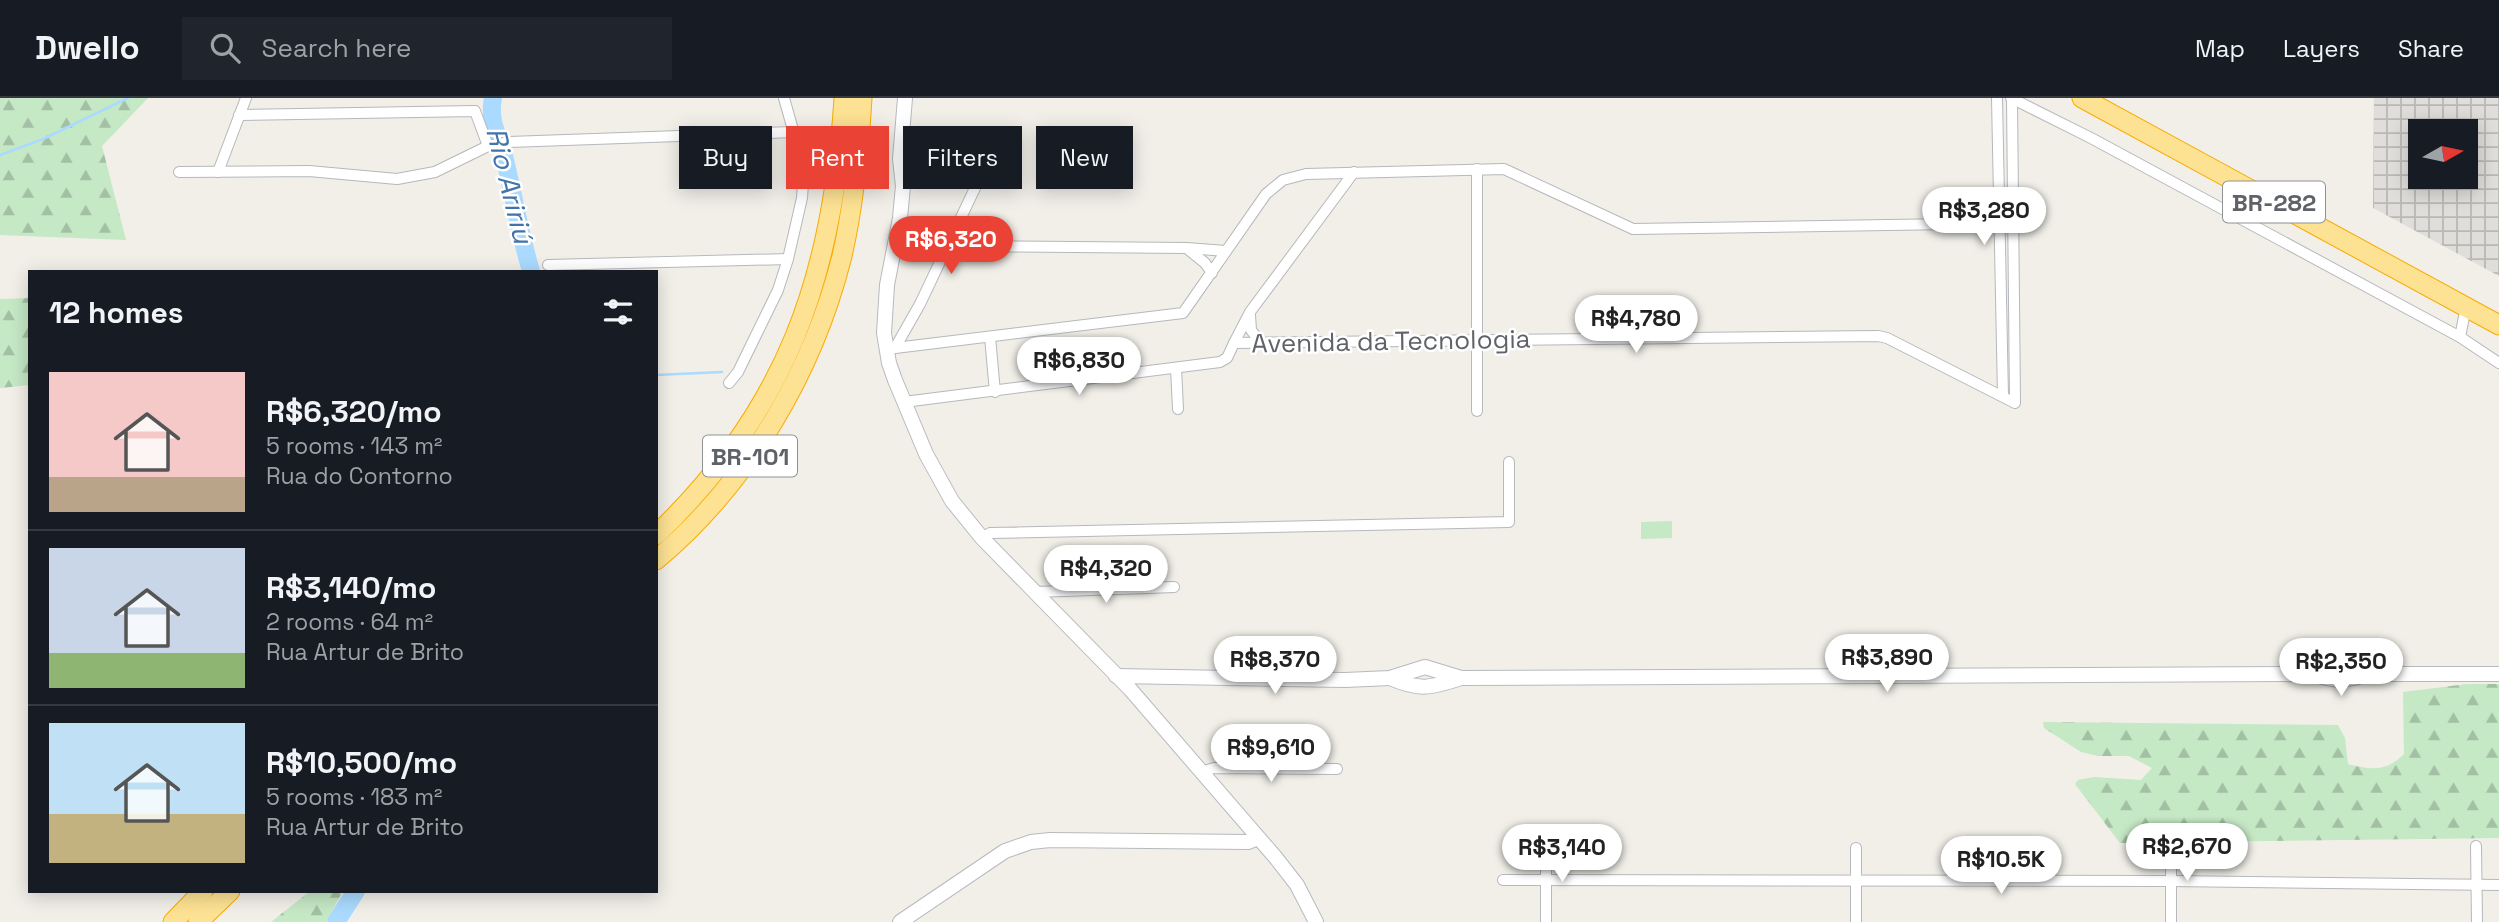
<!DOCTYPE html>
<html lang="en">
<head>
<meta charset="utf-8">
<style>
  body { margin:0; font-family:"Space Grotesk",sans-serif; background:#20242c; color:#f1f3f6; height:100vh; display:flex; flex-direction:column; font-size:26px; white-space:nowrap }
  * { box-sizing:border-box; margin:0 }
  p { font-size:23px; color:#9ea1a6 }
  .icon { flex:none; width:38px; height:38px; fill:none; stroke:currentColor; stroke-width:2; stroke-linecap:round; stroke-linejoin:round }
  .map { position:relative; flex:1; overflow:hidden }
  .details { position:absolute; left:28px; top:172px; width:630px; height:623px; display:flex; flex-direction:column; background:#171b24; border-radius:0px; box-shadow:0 4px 18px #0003 }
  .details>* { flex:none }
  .hud { position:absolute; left:679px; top:28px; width:665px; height:63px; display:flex; gap:14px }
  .needle { width:46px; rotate:81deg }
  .fabs { position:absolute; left:2408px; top:21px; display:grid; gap:14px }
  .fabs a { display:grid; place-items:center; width:70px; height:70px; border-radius:0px; background:#171b24; box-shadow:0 4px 18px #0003; font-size:35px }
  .price { position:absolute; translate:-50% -60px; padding:0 16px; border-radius:24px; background:#fff; color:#222; font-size:23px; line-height:46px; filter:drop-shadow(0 2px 4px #0008) }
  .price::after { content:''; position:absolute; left:50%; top:42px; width:21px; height:16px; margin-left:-10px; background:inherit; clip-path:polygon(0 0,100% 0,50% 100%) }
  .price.current { background:#ea4335; color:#fff }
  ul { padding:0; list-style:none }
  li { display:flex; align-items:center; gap:21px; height:175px; padding:0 21px }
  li+li { border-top:2px solid #363941 }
  li span { display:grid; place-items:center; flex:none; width:196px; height:140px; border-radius:0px; color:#555 }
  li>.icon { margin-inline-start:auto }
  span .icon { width:84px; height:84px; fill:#fffc; stroke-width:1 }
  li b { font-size:30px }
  h2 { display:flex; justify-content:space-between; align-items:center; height:84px; padding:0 21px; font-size:30px }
  .pill { padding:0 24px; border-radius:0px; background:#171b24; box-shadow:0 4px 18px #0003; font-size:24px; line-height:63px }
  .pill.current { background:#ea4335; color:#fff }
  header { display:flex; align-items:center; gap:42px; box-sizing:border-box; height:98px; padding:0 35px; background:#171b24; border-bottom:2px solid #363941 }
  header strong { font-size:33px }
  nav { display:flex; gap:38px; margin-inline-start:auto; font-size:24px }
  .search { width:490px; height:63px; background:#20242c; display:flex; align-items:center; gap:18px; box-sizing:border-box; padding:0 24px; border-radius:0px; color:#9ea1a6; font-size:26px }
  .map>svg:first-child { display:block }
</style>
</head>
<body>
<header>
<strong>Dwello</strong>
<div class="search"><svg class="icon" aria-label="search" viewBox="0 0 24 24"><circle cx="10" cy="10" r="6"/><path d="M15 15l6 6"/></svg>Search here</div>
<nav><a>Map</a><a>Layers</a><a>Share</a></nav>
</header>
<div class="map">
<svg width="2499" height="824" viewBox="0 0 2499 824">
  <defs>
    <pattern id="industrial-grid" width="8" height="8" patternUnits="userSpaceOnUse" patternTransform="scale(1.75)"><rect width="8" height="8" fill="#e0deda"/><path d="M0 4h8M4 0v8" fill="none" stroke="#b9b8b5"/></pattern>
    <pattern id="forest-firs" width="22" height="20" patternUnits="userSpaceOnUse" patternTransform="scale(1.75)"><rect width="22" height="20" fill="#c5e8c5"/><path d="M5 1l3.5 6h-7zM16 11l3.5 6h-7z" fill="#a3c0a4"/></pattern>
  </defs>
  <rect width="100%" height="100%" fill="#f1efe8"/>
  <path fill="url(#industrial-grid)" fill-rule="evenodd" d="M2374,0H2499V178L2373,110ZM2420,33H2466V79H2420Z"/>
  <g fill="url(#forest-firs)">
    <polygon points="0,0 148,0 102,48 126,142 0,137"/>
    <polygon points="30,200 30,287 0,290 0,201"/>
    <path d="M2467,586H2499V740L2120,745L2075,686L2078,682L2094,679L2141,682L2152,670L2129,658H2098L2081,654L2044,630L2043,624L2338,627L2345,640L2348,666C2371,672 2386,674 2404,656L2403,594Z"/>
    <polygon points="310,793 343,793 326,824 271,824"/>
  </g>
  <polygon fill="#c5e8c5" points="1672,423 1672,440 1641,441 1641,424"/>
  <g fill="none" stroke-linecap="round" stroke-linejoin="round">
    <g stroke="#aadaff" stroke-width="2.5">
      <polyline points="0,57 43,41 128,0"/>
      <polyline points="656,277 722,274"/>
    </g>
    <g stroke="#aadaff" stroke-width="18">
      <path d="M493,0C488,23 500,41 505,62C514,99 520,137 531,173"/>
      <polyline points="336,824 356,793"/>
    </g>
    <g stroke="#b5b8bc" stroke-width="12">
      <g id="street">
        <polyline points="1997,0 2003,298"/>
        <polyline points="2011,0 2091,40 2460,239 2499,265"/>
        <polyline points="239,17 475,13 488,48"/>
        <polyline points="1477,71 1477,313"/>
        <polyline points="179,74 309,73 397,81 435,74 488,48 509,44 794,34"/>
        <polyline points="218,74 246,0"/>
        <polyline points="947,148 1187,150 1226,153"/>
        <polyline points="1189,152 1205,165 1212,175"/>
        <polyline points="548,167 788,161"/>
        <polyline points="1250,217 1251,232 1261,245"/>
        <polyline points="990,239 995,294"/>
        <polyline points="2460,239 2466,209"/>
        <polyline points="1234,245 1250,214 1354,74"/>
        <polyline points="895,250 920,206 975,90"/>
        <polyline points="887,251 1183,215 1266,96 1283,82 1306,76 1504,71 1633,131 2014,125"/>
        <polyline points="1176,270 1178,311"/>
        <polyline points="729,285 738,274 778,192 788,161 802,100 804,71 784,0"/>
        <polyline points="904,304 1220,264 1227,260 1234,245 1878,238 1887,240 2015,305 2012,1"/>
        <polyline points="982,440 990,435 1509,424 1509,364"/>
        <polyline points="1036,494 1174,489"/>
        <polyline points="1201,674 1214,670 1337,671"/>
        <polyline points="2476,748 2477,824"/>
        <polyline points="1503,782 2171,783 2499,787"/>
        <polyline points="1546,824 1546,749"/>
        <polyline points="1856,824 1856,750"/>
        <polyline points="2171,824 2171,747"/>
      </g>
    </g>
    <g stroke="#b6babf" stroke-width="16">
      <g id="secondary">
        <polyline points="905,0 900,61 903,88 900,120 887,187 884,235 889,265 895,282 926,356 952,403 982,440 1130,591 1276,760 1297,787 1316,824"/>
        <path d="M2313,576C2334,584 2348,583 2368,576"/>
        <polyline points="1116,578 1345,582 1390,580 1425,569 1461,580"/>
        <path d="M1390,580C1420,593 1431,590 1461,580L2313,576L2341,569L2368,576H2499"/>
        <polyline points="900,824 1005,753 1031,744 1050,742 1248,744 1258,740"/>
      </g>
    </g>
    <g stroke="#f9ab00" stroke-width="21">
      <g id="highway">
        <polyline points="2082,0 2499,227"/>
        <path d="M656,437C787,312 833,178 844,0"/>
        <path d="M656,462C748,385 813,274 842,158C854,106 859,53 862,0"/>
        <polyline points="173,824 203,793"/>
        <polyline points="198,824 230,793"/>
      </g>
    </g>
    <use href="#street" stroke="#fff" stroke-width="10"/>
    <use href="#secondary" stroke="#fff" stroke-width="14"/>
    <use href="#highway" stroke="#fde293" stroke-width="19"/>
  </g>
  <g text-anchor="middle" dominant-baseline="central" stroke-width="5" stroke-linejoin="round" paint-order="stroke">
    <g fill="#fff" stroke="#8f9295" stroke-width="2">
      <rect x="2223" y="83.5" width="102" height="41" rx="5"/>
      <rect x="703" y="337.5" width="94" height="41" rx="5"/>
    </g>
    <g font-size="24" font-weight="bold" fill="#5f6368">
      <text x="2274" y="104">BR-282</text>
      <text x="750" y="358">BR-101</text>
    </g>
    <g font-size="26" fill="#5f6368" stroke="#fff">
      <text transform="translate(1391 243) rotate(-1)">Avenida da Tecnologia</text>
    </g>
    <g font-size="28" font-style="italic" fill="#4174aa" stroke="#fff">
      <text transform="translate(510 87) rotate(76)">Rio Aririú</text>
    </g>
  </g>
</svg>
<div class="fabs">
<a><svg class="needle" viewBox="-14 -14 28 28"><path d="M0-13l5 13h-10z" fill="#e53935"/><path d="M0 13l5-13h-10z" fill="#9ea1a6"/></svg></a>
</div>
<b class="price" style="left:1984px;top:149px">R$3,280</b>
<b class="price current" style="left:951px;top:178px">R$6,320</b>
<b class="price" style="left:1636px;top:257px">R$4,780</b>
<b class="price" style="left:1079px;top:299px">R$6,830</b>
<b class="price" style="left:1106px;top:507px">R$4,320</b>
<b class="price" style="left:1887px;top:596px">R$3,890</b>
<b class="price" style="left:1275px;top:598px">R$8,370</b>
<b class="price" style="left:2341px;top:600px">R$2,350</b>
<b class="price" style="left:1271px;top:686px">R$9,610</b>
<b class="price" style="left:2187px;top:785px">R$2,670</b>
<b class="price" style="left:1562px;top:786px">R$3,140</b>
<b class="price" style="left:2001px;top:798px">R$10.5K</b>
<div class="hud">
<a class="pill">Buy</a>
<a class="pill current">Rent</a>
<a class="pill">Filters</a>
<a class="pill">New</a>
</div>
<section class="details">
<h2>12 homes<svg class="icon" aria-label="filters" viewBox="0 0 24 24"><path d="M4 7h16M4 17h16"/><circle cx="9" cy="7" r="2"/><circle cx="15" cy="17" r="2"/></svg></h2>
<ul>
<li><span style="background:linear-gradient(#f6c9c9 75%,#b9a48a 0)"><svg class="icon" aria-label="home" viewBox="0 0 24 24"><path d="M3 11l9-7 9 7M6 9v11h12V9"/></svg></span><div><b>R$6,320/mo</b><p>5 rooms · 143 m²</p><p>Rua do Contorno</p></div></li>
<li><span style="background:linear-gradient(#c9d6e8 75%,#8fb573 0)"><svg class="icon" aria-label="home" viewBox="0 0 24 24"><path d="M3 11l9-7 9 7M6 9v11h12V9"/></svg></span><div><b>R$3,140/mo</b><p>2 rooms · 64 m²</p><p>Rua Artur de Brito</p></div></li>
<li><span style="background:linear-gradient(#bfe0f5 65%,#c2b280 0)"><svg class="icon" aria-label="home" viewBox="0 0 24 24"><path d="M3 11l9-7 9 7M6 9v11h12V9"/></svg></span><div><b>R$10,500/mo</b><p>5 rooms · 183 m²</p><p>Rua Artur de Brito</p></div></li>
</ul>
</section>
</div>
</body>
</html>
